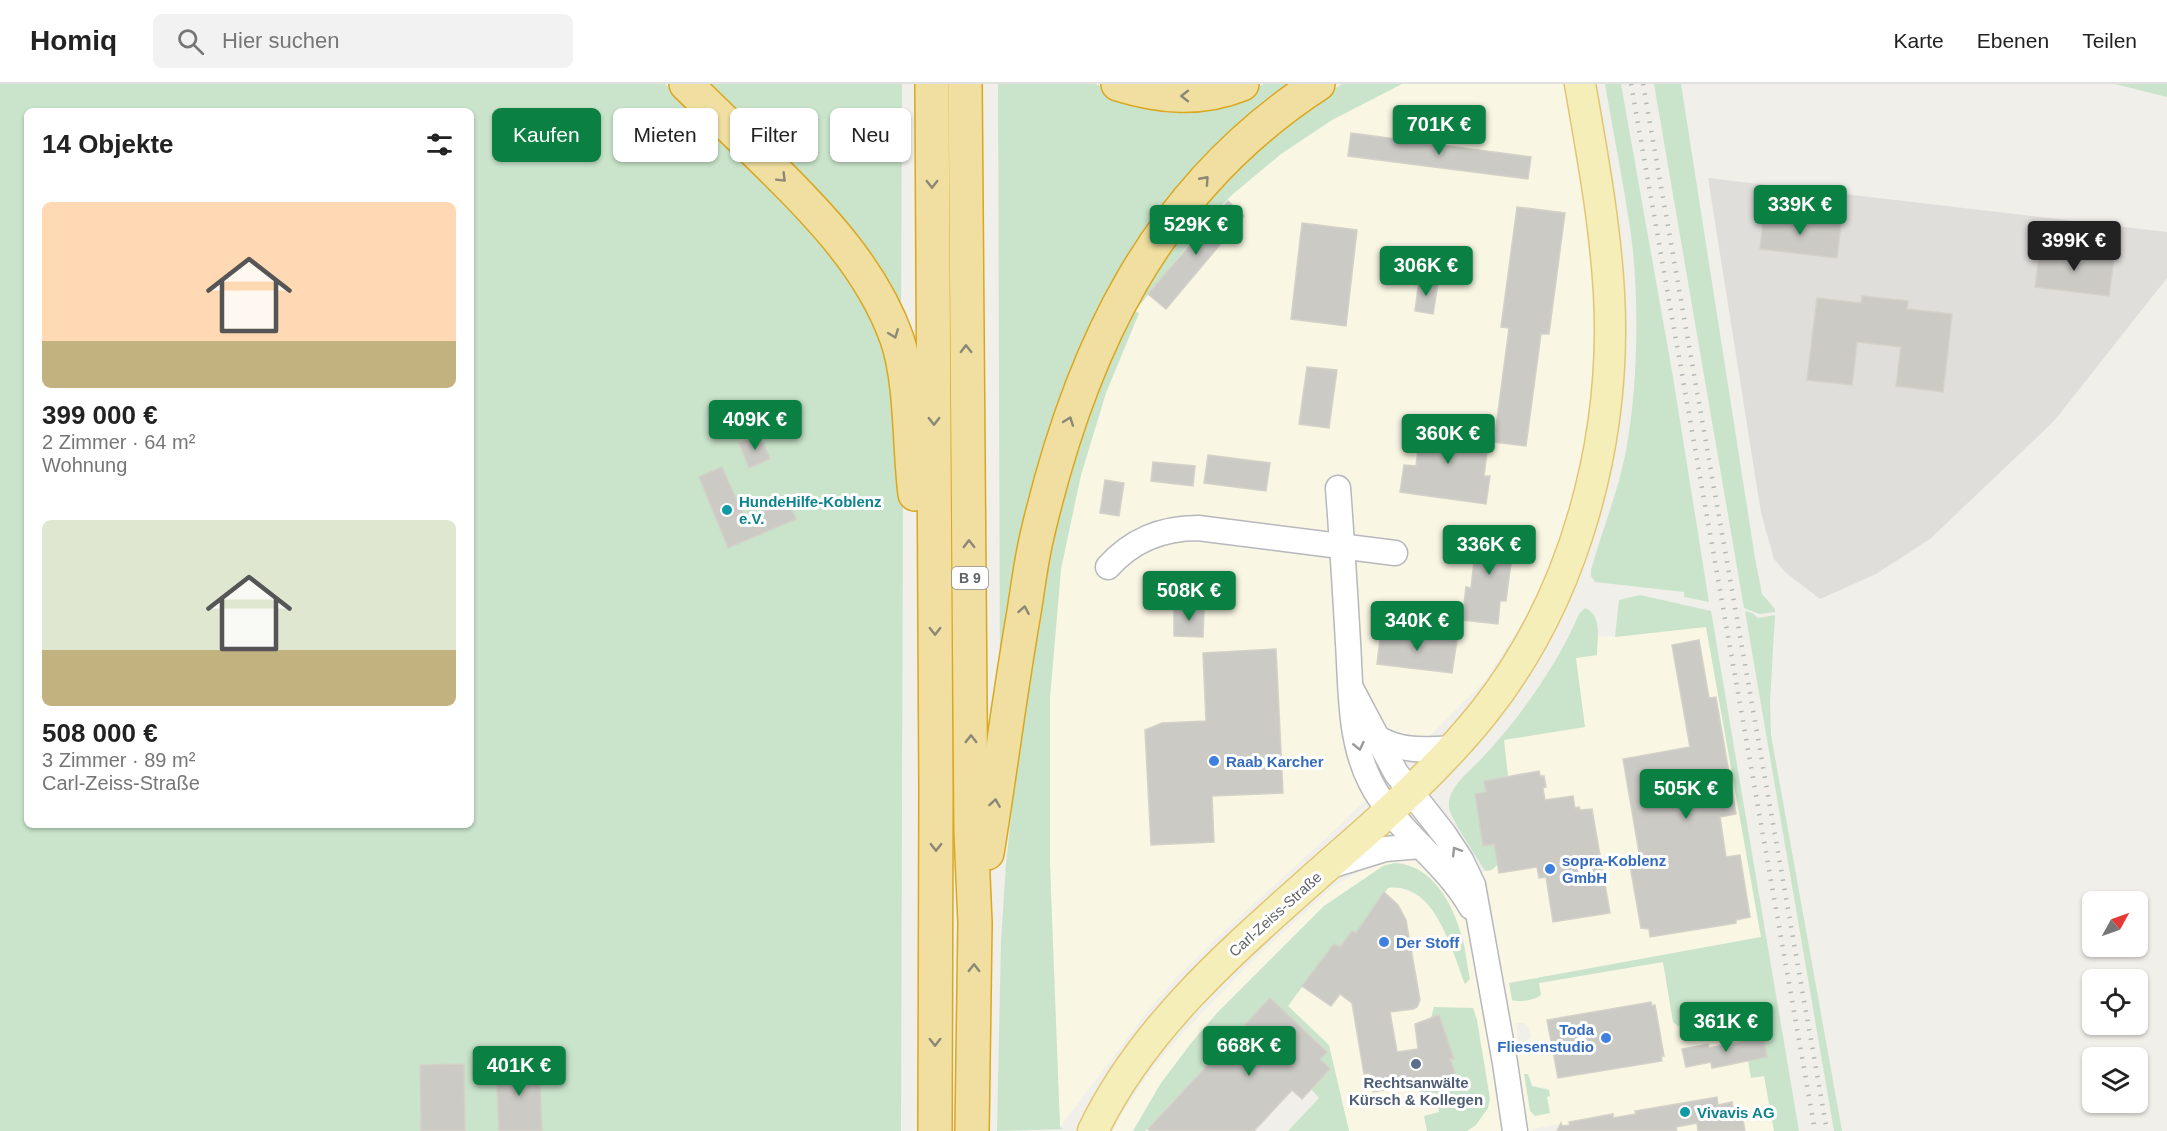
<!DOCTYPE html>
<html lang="de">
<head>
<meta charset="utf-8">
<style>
  body { margin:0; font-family:Arial,sans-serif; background:#f2f2f2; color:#222; height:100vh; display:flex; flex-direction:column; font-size:22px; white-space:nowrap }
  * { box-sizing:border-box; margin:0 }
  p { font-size:20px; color:#767676 }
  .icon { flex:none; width:33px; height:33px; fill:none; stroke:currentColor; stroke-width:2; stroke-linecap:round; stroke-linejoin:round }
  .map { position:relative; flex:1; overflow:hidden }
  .sheet { position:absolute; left:24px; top:24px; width:450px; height:720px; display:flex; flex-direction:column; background:#fff; border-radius:9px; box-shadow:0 2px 4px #0004 }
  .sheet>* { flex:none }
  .guide { position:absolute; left:492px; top:24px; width:570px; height:54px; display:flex; gap:12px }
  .needle { width:39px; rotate:50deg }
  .tools { position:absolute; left:2082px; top:807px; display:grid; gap:12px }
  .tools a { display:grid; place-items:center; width:66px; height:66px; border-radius:9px; background:#fff; box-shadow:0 2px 4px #0004; font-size:30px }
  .price { position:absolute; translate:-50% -51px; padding:0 14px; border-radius:6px; background:#0b8043; color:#fff; font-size:20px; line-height:39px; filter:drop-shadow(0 2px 3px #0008) }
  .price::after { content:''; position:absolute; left:50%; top:36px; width:18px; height:14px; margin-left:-9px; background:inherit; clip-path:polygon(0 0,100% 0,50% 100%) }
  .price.current { background:#222; color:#fff }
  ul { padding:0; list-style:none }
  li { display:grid; align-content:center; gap:12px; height:318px; padding:0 18px }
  li span { display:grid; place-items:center; height:186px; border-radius:9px; color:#555 }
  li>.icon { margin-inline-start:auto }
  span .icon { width:108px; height:108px; fill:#fffc; stroke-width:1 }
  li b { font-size:26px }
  h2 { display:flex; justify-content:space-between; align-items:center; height:72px; padding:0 18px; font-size:26px }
  .pill { padding:0 21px; border-radius:9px; background:#fff; box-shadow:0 2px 4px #0004; font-size:21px; line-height:54px }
  .pill.current { background:#0b8043; color:#fff }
  header { display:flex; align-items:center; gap:36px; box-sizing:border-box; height:84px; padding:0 30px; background:#fff; border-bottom:2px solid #e0e0e0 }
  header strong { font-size:28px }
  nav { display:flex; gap:33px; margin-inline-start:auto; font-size:21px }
  .search { width:420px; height:54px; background:#f2f2f2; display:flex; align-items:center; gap:15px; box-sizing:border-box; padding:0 21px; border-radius:9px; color:#767676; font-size:22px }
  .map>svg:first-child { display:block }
</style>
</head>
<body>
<header>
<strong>Homiq</strong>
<div class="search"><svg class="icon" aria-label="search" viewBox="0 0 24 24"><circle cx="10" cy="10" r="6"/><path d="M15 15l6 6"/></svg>Hier suchen</div>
<nav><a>Karte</a><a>Ebenen</a><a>Teilen</a></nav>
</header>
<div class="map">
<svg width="2167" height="1047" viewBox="0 0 2167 1047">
  <rect width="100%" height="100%" fill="#f0efe9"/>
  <g fill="#faf6e4" fill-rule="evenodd">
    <polygon points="1402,0 1570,0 1582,70 1599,248 1593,337 1574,417 1549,489 1529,528 1484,598 1339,742 1225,846 1177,893 1151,923 1060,1043 1050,781 1050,614 1061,485 1081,391 1106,309 1139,230 1135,227 1215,128 1233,110 1281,70 1332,36"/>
    <path d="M1706,542L1761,853L1509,899L1514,917H1516L1538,914L1539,899L1663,878L1673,938L1678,942L1705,941L1710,942L1712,948L1756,942L1761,949L1767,973L1748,977L1751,993L1764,992L1774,1047H1557L1560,1040L1533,1045L1534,1047H1467L1476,1041L1450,975L1457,994L1421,1011L1436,1008L1439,1028L1424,1032L1427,1047H1349L1329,961L1288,922L1334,860L1339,863L1352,847L1355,849L1388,803L1397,802L1420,813L1432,825L1470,895L1463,855L1455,833L1405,779H1394L1383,783L1324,822L1218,928L1192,958L1161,999L1132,1047H1113L1119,1034L1154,982L1182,950L1252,877L1333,803L1374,778L1403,771L1433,788L1448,808L1485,787L1492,786L1483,762L1475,710L1484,697L1504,656L1576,574L1597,571V552L1615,553ZM1516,939H1524L1528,942L1531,953L1524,960H1521L1518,957ZM1530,993L1532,1002L1547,1004V1013L1530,1027Z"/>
  </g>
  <polygon fill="#dfdedb" points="1708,94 2167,148 2167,194 2054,337 1930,455 1876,490 1820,515 1785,488 1774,475 1761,429"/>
  <g fill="#c9e4ca" fill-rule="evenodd">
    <path d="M0,0H665C711,44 758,88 800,135C835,175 864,209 883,259C899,301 898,350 903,394L901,1047H0ZM27,27H471V741H27Z"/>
    <polygon points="695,0 902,0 901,243"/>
    <polygon points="998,0 1095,0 1131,14 1253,6 1264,0 1298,0 1145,151 1000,594"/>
    <polygon points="1342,0 1402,0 1332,36 1281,70 1233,110 1215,128 1135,227 1139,229 1106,309 1081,391 1061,485 1050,614 1050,781 1060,1043 1063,1045 997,1047 1001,858 1006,780 1023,618 1048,461 1082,335 1144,200 1216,103 1316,16"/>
    <path d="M1605,0H1621L1673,293L1709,518L1684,513V508L1595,498L1591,492V486C1602,447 1618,408 1626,367C1638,302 1640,210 1630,144C1623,96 1613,48 1605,0Z"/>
    <polygon points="1654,0 1681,0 1755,474 1762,510 1775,525 1775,528 1759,530 1744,524"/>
    <polygon points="2115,0 2167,0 2167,13"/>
    <path d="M1640,511L1711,527L1799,1047H1774L1764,992L1751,994L1748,977L1767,973L1763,953L1756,942L1711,948L1710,943H1706L1705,941L1678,942L1673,938L1663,878L1539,899L1541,911C1535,916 1518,919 1512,916L1509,899L1761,853L1706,543L1615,553L1619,516Z"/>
    <path d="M1585,524C1603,532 1597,554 1597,571L1576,574L1585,643L1504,656L1508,692L1484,697L1486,708L1475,710L1483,761L1494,760L1498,780L1492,786L1485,787C1478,775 1450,734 1449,723C1447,704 1469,688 1481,675C1517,638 1560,577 1579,530Z"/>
    <polygon points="1745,527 1752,529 1758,534 1775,531 1770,618 1771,651 1842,1047 1834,1047"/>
    <path d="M1394,779C1433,780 1453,821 1462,853C1466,867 1467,882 1470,895L1465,900C1452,867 1435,797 1388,804L1356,849L1340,863L1334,860L1288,922L1329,961L1349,1047H1288L1319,1014L1311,1005L1330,985L1320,975L1327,967L1270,914L1145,1047H1133L1161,999L1192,958L1218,928L1324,822L1383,782Z"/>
    <polygon points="1434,923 1473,924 1477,936 1490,1015 1488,1024 1476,1041 1467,1047 1427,1047 1424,1032 1439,1028 1436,1009 1420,1011 1418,1000 1457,993 1431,934"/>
    <polygon points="1524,990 1528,990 1532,1002 1549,1006 1550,1012 1547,1013 1550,1029 1535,1032 1530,1027"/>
  </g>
  <g fill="#cbcac5" stroke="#d4d1c8" stroke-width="1.5">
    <polygon points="1351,49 1531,73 1528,95 1348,72"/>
    <polygon points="1228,117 1244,132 1166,225 1148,210"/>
    <polygon points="1517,123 1565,129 1549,250 1541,250 1526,362 1494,358 1509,244 1501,243"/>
    <polygon points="1764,131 1841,140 1837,174 1760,165"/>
    <polygon points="1302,139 1357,146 1346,242 1291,235"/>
    <polygon points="2040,165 2114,174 2109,212 2035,203"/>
    <polygon points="1419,196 1438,199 1433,230 1415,227"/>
    <polygon points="1862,212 1908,217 1907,225 1952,230 1943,308 1896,302 1901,263 1857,258 1852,301 1807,296 1817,214 1861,219"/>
    <polygon points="1307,283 1337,286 1329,344 1299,340"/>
    <polygon points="1422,333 1450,337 1448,348 1489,353 1484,392 1490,392 1486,420 1400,408 1404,381 1416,382"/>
    <polygon points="760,350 770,375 749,384 739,359"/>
    <polygon points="1208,371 1270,379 1266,407 1204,399"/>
    <polygon points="1153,378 1195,382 1193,402 1151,397"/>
    <polygon points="722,383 745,435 788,417 796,435 728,464 699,393"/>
    <polygon points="1105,396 1124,399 1119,432 1100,429"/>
    <polygon points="1478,443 1515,448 1506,517 1500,517 1498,540 1462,536 1466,503 1471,504"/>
    <polygon points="1174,524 1204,524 1203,553 1174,552"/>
    <polygon points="1381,546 1457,556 1452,589 1377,580"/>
    <polygon points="1699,556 1709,614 1716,613 1736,730 1720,733 1726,773 1740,771 1750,833 1736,836 1736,839 1650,853 1649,845 1641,844 1629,776 1640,774 1623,675 1690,663 1672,561"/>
    <polygon points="1276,565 1283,709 1212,712 1214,758 1151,761 1145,646 1162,639 1206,637 1203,569"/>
    <polygon points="1539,687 1540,692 1544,692 1546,703 1543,704 1545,716 1573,712 1575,724 1579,723 1580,726 1592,725 1610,829 1553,838 1546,793 1539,794 1537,783 1499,789 1494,760 1483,762 1475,710 1486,708 1484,697"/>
    <polygon points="1384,808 1398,821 1406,836 1420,916 1417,923 1413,925 1390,928 1397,968 1418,965 1415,940 1439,931 1454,975 1450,975 1457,994 1373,1008 1370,989 1364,990 1352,919 1340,910 1331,922 1302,902 1334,860 1340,863 1352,847 1356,849"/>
    <polygon points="1270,914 1327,968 1320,975 1330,985 1302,1015 1292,1006 1254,1047 1150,1047 1148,1045"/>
    <polygon points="1651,918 1652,922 1655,921 1664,972 1661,972 1662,977 1558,994 1547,936"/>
    <polygon points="1763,953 1767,973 1712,984 1711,978 1686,983 1682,965 1708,960 1709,964"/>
    <polygon points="539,978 542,1047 499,1047 496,979"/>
    <polygon points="464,980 465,1047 421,1047 420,981"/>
    <polygon points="1717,1013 1718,1021 1732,1018 1735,1032 1742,1031 1745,1047 1698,1047 1697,1039 1676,1043 1677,1047 1557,1047 1561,1039 1562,1042 1570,1041 1569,1038 1613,1030 1613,1034 1636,1030 1635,1027"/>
  </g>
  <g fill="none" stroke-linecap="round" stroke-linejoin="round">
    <g stroke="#b6b8bb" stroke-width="27">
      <g id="minor">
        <path d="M1338,404C1342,456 1345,507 1348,559C1351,605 1349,657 1371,699C1395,746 1445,777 1471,823"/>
        <path d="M1108,483C1132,456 1162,444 1198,444L1395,469"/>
        <polyline points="1351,604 1396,689 1444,750 1461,776 1473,801 1505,979 1515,1047"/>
        <path d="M1376,653C1401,668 1424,666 1452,664"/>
        <polyline points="1330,782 1385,765 1421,762"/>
      </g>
    </g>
    <g stroke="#e0c672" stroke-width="33">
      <path id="major" d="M1093,1047C1144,940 1239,861 1325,784C1381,735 1438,686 1484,628C1576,512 1617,355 1609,209C1605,139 1592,69 1580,0"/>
    </g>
    <g stroke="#daa71e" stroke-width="36">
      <g id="highway">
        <path d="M686,0C712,25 738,51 765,77C817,128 872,184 897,255C912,299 909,363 915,410"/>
        <polyline points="932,0 936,708 935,1047"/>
        <polyline points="965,0 971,747 975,839 972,1047"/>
        <path d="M1118,0C1160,13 1200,17 1242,0"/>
        <path d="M987,769C1000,689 1010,608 1024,528C1028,503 1031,477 1037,452C1080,267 1154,107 1318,0"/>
      </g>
    </g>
    <use href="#minor" stroke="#fff" stroke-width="24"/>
    <use href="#major" stroke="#f5eeb9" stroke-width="30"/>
    <use href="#highway" stroke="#f0dfa0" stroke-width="33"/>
    <g stroke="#b6b7b7" stroke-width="4.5" stroke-dasharray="1.5 8" stroke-linecap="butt">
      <polyline points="1631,0 1815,1047"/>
      <polyline points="1643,0 1827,1047"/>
    </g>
  </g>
  <defs><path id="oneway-chevron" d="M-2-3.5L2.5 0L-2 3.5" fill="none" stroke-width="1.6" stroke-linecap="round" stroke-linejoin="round" transform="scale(1.5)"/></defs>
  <g stroke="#8b8878">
    <use href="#oneway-chevron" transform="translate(1185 12) rotate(180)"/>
    <use href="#oneway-chevron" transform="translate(782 94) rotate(45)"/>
    <use href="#oneway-chevron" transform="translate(1205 96) rotate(-48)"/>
    <use href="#oneway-chevron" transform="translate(932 100) rotate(90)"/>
    <use href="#oneway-chevron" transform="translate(894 250) rotate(69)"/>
    <use href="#oneway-chevron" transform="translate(966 265) rotate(-91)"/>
    <use href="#oneway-chevron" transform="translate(934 337) rotate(90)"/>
    <use href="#oneway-chevron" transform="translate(1069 337) rotate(-70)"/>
    <use href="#oneway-chevron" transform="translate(969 460) rotate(-91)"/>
    <use href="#oneway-chevron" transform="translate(1024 526) rotate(-80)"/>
    <use href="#oneway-chevron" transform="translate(935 547) rotate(90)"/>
    <use href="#oneway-chevron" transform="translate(971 655) rotate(-90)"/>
    <use href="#oneway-chevron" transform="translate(995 719) rotate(-81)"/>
    <use href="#oneway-chevron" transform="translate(936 763) rotate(90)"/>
    <use href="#oneway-chevron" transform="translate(974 884) rotate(-89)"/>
    <use href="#oneway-chevron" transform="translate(935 958) rotate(90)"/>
  </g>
  <g stroke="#989a9c">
    <use href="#oneway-chevron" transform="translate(1359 662) rotate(77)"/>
    <use href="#oneway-chevron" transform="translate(1456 767) rotate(-122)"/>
  </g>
  <g fill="#0f9aa8" stroke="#fff" stroke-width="2">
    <circle cx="727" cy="426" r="6"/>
    <circle cx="1685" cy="1028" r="6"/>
  </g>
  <g fill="#3f7fe0" stroke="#fff" stroke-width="2">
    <circle cx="1214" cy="677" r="6"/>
    <circle cx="1550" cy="785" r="6"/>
    <circle cx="1384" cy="858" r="6"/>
    <circle cx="1606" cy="954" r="6"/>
  </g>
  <circle fill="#5c6f8a" stroke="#fff" stroke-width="2" cx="1416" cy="980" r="6"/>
  <g text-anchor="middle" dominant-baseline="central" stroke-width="6" stroke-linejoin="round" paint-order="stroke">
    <rect fill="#fff" stroke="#909295" stroke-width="1.5" x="952" y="483" width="36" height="22" rx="4.5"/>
    <g font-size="14" font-weight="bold" fill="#606367">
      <text x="970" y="494">B 9</text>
    </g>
    <g font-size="15" font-weight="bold" fill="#0d838f" stroke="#fff" text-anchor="start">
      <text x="739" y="417">HundeHilfe-Koblenz<tspan x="739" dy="17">e.V.</tspan></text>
      <text x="1697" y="1028">Vivavis AG</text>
    </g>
    <g font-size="15" font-weight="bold" fill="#366cbe" stroke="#fff" text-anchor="start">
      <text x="1226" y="677">Raab Karcher</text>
      <text x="1562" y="776">sopra-Koblenz<tspan x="1562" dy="17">GmbH</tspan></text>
      <text x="1396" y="858">Der Stoff</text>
      <text x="1594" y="945" text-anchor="end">Toda<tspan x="1594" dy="17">Fliesenstudio</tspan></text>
    </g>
    <g font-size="15" fill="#606367" stroke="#fff">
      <text transform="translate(1275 830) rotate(-42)">Carl-Zeiss-Straße</text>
    </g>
    <g font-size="15" font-weight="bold" fill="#4e5e75" stroke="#fff">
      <text x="1416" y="998">Rechtsanwälte<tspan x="1416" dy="17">Kürsch &amp; Kollegen</tspan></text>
    </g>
  </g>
</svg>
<div class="tools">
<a><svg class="needle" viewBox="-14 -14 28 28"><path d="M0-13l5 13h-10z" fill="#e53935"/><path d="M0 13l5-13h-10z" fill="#767676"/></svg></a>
<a><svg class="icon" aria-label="locate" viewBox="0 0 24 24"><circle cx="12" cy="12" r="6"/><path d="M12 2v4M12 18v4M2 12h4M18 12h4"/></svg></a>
<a><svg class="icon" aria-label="layers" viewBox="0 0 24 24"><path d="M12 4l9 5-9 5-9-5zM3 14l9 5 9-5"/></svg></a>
</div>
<b class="price" style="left:1439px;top:72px">701K €</b>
<b class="price" style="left:1800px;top:152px">339K €</b>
<b class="price" style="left:1196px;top:172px">529K €</b>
<b class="price current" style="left:2074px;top:188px">399K €</b>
<b class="price" style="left:1426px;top:213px">306K €</b>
<b class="price" style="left:755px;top:367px">409K €</b>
<b class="price" style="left:1448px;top:381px">360K €</b>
<b class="price" style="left:1489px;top:492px">336K €</b>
<b class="price" style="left:1189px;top:538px">508K €</b>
<b class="price" style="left:1417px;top:568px">340K €</b>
<b class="price" style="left:1686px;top:736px">505K €</b>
<b class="price" style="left:1726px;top:969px">361K €</b>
<b class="price" style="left:1249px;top:993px">668K €</b>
<b class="price" style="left:519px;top:1013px">401K €</b>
<div class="guide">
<a class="pill current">Kaufen</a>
<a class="pill">Mieten</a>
<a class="pill">Filter</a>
<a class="pill">Neu</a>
</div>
<section class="sheet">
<h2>14 Objekte<svg class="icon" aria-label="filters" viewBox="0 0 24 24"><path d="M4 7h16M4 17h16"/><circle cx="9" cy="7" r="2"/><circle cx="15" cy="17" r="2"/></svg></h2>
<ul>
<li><span style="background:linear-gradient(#ffd9b3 75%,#c2b280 0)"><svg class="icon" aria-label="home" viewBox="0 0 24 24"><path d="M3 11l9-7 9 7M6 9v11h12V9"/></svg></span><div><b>399 000 €</b><p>2 Zimmer · 64 m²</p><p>Wohnung</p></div></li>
<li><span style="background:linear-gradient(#dfe7d0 70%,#c2b280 0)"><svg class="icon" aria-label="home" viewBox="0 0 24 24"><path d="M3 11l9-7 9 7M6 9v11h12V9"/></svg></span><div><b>508 000 €</b><p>3 Zimmer · 89 m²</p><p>Carl-Zeiss-Straße</p></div></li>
</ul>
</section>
</div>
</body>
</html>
